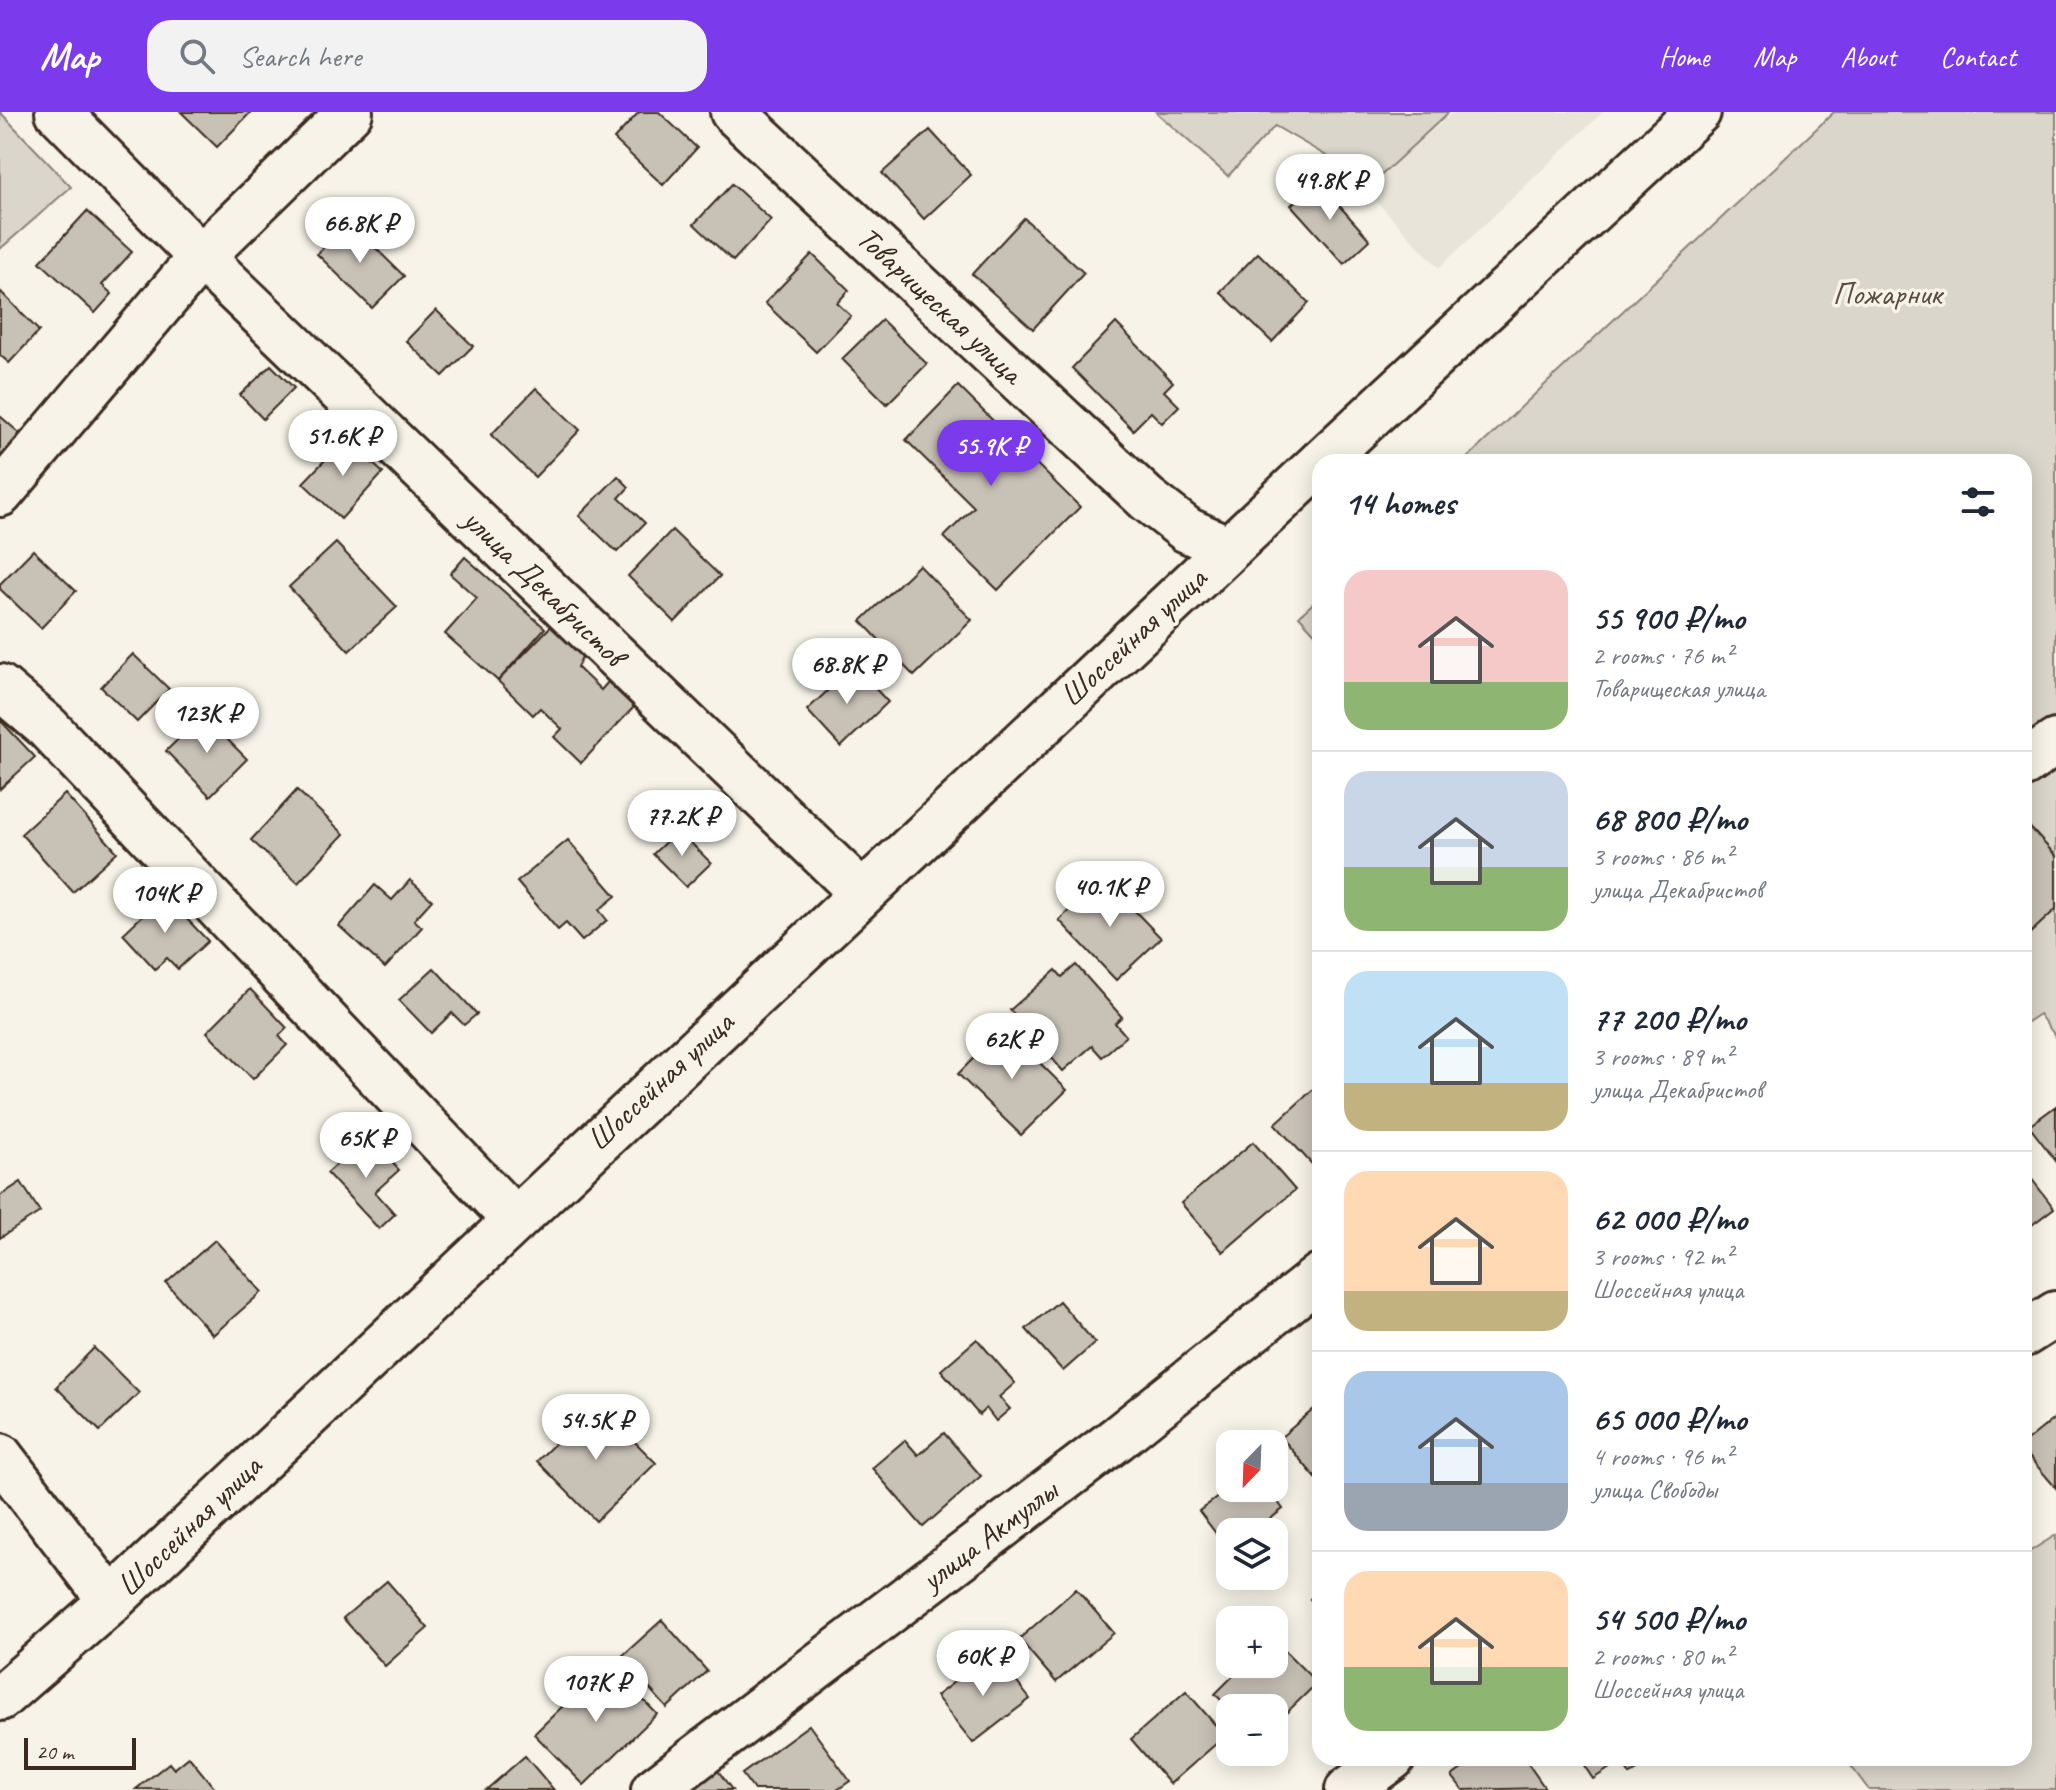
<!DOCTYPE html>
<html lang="en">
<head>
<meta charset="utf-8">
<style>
  body { margin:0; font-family:Caveat,sans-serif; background:#f2f2f3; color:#1f2937; height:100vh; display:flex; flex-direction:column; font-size:30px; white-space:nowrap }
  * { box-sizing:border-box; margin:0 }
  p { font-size:26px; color:#747a83 }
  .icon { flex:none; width:44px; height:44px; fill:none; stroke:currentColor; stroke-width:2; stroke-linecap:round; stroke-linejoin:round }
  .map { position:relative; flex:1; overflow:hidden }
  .drawer { position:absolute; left:1312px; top:342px; width:720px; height:1312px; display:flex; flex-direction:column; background:#fff; border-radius:24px; box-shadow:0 4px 20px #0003 }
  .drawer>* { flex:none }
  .needle { width:52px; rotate:203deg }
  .controls { position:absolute; left:1216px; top:1318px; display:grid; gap:16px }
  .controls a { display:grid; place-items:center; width:72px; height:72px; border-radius:16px; background:#fff; box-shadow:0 4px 20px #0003; font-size:40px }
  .scale { position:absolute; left:24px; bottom:20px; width:112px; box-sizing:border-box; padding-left:8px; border:4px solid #3b2a1e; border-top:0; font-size:22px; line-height:28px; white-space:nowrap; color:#3b2a1e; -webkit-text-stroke:6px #f7f3e8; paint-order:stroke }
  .price { position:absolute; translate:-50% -68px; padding:0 18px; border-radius:28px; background:#fff; color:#222; font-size:26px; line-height:52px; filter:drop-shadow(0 2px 4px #0008) }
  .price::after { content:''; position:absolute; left:50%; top:48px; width:24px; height:18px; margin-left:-12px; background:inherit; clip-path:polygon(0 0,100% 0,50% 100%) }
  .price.selected { background:#7c3aed; color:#fff }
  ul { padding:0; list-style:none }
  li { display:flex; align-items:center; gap:24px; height:200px; padding:0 32px }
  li+li { border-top:2px solid #e0e1e3 }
  li span { display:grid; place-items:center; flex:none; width:224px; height:160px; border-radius:24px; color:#555 }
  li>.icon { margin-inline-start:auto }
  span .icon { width:96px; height:96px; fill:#fffc; stroke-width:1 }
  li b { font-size:34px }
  h2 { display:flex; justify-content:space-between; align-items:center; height:96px; padding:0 32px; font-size:34px }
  header { display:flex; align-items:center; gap:48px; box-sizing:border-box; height:112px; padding:0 40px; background:#7c3aed; color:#fff }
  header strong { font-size:38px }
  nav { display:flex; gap:44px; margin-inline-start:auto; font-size:28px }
  .search { width:560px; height:72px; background:#f2f2f3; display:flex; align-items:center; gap:20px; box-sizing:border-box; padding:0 28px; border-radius:24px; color:#747a83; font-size:30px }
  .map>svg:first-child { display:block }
</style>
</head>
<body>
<header>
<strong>Map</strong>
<div class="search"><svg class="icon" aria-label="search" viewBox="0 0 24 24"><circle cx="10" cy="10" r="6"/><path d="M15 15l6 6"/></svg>Search here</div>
<nav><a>Home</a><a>Map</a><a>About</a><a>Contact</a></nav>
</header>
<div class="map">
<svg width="2056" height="1678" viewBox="0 0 2056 1678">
  <rect width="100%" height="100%" fill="#f7f3e8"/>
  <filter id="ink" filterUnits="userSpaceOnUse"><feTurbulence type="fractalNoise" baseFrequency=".0125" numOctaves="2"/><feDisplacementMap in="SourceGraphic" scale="16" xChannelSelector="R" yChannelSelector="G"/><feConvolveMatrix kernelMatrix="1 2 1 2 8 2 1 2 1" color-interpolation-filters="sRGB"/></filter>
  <g filter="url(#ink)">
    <polygon fill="#e9e4d9" points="1453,0 1603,0 1439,156 1376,89 1379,65"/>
    <g fill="#dbd6cb" stroke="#8b8074" stroke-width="2">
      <polygon points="0,0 71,75 0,137"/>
      <polygon points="1156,0 1449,0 1373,71 1275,14 1228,64"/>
      <polygon points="1834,0 2056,0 2056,925 2039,902 2024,912 2024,350 1463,350"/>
      <polygon points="1320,485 1320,527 1299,504"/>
      <polygon points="2056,1423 2056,1678 1869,1678 1845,1646 2024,1646 2024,1443"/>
    </g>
    <g fill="#c8c1b6" stroke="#3b2a1e" stroke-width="2">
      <polygon points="181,0 251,0 217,35"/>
      <polygon points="639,0 659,0 697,36 663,73 614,27"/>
      <polygon points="930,18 971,63 924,107 882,61"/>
      <polygon points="1317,69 1370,128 1344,152 1291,93"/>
      <polygon points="732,72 771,108 733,149 694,112"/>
      <polygon points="87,99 132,140 102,173 112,182 95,201 40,150"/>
      <polygon points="1024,106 1084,161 1033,217 972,162"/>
      <polygon points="349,110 404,164 372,196 317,142"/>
      <polygon points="1258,141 1309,191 1272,230 1220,180"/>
      <polygon points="812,142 849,178 837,191 851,204 816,240 765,191"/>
      <polygon points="0,179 39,219 9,251 0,243"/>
      <polygon points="436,198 473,234 443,264 406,229"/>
      <polygon points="882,208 927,252 887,292 842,247"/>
      <polygon points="1116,211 1173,270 1164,279 1179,294 1162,311 1151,300 1133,318 1072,256"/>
      <polygon points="271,253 294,276 263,307 240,283"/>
      <polygon points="958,274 1080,395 998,478 944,425 974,395 906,328"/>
      <polygon points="536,276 580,318 535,365 491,323"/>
      <polygon points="0,304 25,326 0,354"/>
      <polygon points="346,326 383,361 341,407 303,371"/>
      <polygon points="618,364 629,375 619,386 645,411 617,440 579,404"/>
      <polygon points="672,418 720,464 675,510 628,464"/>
      <polygon points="336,431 397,495 349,539 289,475"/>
      <polygon points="33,438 76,479 41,516 0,477 0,472"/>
      <polygon points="465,445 545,516 498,569 445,522 477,486 450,462"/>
      <polygon points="919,453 972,508 914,564 861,509"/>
      <polygon points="551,514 583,543 577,555 601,578 608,570 634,595 581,651 554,625 562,617 540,596 533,603 498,569"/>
      <polygon points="133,542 169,577 137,610 101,575"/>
      <polygon points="854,554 888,590 841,635 807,598"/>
      <polygon points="203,603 247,647 210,684 166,639"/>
      <polygon points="0,608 35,645 0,677"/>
      <polygon points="297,678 344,722 298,771 251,728"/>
      <polygon points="65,682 117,740 73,780 21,722"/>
      <polygon points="2024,709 2056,744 2056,797 2025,826"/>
      <polygon points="678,718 711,751 686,775 653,742"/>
      <polygon points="568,728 616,784 599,798 607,808 582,829 566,811 558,818 517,770"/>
      <polygon points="1103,766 1161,826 1116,868 1059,808"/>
      <polygon points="410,768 432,788 414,808 422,815 385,856 339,814 375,773 392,788"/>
      <polygon points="164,783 208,829 178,857 167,846 155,857 123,822"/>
      <polygon points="1076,853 1122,905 1115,911 1126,924 1102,945 1092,934 1063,959 1010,898 1056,858 1062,865"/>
      <polygon points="434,856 477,902 464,913 452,901 431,921 399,888"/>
      <polygon points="250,877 287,916 279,924 287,933 253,967 207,920"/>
      <polygon points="1004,915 1067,978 1021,1023 958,962"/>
      <polygon points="1320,971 1320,1061 1275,1012"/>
      <polygon points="2056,994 2056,1049 2029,1014"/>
      <polygon points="368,1024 399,1058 375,1080 395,1102 379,1117 327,1061"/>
      <polygon points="1253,1030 1295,1078 1223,1140 1181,1091"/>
      <polygon points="2024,1057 2054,1096 2024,1119"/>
      <polygon points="21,1070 40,1100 0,1126 0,1084"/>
      <polygon points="215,1128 262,1180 213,1223 166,1171"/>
      <polygon points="1059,1189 1095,1231 1063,1259 1026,1217"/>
      <polygon points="977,1227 1015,1271 999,1285 1010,1297 996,1309 986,1296 979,1303 941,1258"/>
      <polygon points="94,1236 139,1281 100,1319 56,1275"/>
      <polygon points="596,1291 656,1351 596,1409 537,1349"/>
      <polygon points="1320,1292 1320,1371 1281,1325"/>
      <polygon points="2056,1305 2056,1376 2024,1339 2024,1331"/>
      <polygon points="944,1321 981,1364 923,1415 872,1356 905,1328 918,1343"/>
      <polygon points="1230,1376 1268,1376 1283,1397 1253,1420 1230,1420 1230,1440 1199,1399"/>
      <polygon points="387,1469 428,1516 385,1554 343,1506"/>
      <polygon points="1076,1477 1114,1521 1056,1570 1019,1527"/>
      <polygon points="1320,1479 1320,1499 1310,1487"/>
      <polygon points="662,1508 707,1559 667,1596 621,1545"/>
      <polygon points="1274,1528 1317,1571 1274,1613 1274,1596 1230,1597 1215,1582 1245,1552 1274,1552"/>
      <polygon points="993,1540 1030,1587 973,1631 936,1584"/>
      <polygon points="607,1551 657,1602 584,1673 534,1622"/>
      <polygon points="1186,1579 1225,1624 1170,1672 1131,1627"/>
      <polygon points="809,1613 850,1669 837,1678 754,1678 742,1662"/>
      <polygon points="525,1644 554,1678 486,1678"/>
      <polygon points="189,1645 216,1678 136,1677 169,1651 174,1657"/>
      <polygon points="1477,1646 1524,1646 1545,1676 1463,1678 1452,1664"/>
      <polygon points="1579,1646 1655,1646 1630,1663 1621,1649 1593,1667"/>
      <polygon points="714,1653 732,1678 680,1678"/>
    </g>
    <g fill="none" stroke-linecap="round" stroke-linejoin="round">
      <g stroke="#3b2a1e" stroke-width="50">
        <g id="minor">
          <polyline points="58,0 201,145 861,780"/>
          <polyline points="733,0 1147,387 1187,418 1227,436"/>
          <polyline points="0,382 201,145 350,0"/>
          <polyline points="0,575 47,615 513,1106"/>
          <polyline points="2024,652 2056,630"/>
          <polyline points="2024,1222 2056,1202"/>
          <polyline points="0,1344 111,1489"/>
          <polyline points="654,1678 1118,1326 1320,1164"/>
          <polyline points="1348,1678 1392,1646"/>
        </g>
      </g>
      <g stroke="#3b2a1e" stroke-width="50">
        <g id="major">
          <polyline points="1321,350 1698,0"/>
          <polyline points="0,1586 111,1489 1320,351"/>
        </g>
      </g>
      <use href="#minor" stroke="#f7f3e8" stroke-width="44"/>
      <use href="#major" stroke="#f7f3e8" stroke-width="44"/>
    </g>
  </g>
  <g text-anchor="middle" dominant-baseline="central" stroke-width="7" stroke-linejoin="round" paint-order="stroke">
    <g font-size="32" fill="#5b4c41" stroke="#f7f3e8">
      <text x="1887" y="181">Пожарник</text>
    </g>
    <g font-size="32" fill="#3b2a1e" stroke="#f7f3e8">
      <text transform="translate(940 193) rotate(43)">Товарищеская улица</text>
      <text transform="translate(544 475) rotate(44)">улица Декабристов</text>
      <text transform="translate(1133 525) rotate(-43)">Шоссейная улица</text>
      <text transform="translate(660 969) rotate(-43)">Шоссейная улица</text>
      <text transform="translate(189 1414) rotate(-44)">Шоссейная улица</text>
      <text transform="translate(989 1423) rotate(-37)">улица Акмуллы</text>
    </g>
  </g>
</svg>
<div class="controls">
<a><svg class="needle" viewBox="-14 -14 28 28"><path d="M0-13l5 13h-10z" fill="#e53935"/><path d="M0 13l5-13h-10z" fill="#747a83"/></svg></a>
<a><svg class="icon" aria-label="layers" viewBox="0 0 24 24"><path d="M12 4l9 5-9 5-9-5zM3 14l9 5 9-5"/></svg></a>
<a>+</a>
<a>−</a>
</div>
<div class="scale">20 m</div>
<b class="price" style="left:1330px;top:110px">49.8K ₽</b>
<b class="price" style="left:360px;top:153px">66.8K ₽</b>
<b class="price" style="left:343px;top:366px">51.6K ₽</b>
<b class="price selected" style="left:991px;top:376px">55.9K ₽</b>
<b class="price" style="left:847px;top:594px">68.8K ₽</b>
<b class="price" style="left:207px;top:643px">123K ₽</b>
<b class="price" style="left:682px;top:746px">77.2K ₽</b>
<b class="price" style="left:1110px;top:817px">40.1K ₽</b>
<b class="price" style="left:165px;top:823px">104K ₽</b>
<b class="price" style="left:1012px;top:969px">62K ₽</b>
<b class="price" style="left:366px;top:1068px">65K ₽</b>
<b class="price" style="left:596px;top:1350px">54.5K ₽</b>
<b class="price" style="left:983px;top:1586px">60K ₽</b>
<b class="price" style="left:596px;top:1612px">107K ₽</b>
<section class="drawer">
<h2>14 homes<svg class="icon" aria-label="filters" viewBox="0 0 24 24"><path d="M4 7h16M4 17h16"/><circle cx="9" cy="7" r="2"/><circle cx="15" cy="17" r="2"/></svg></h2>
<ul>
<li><span style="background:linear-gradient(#f6c9c9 70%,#8fb573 0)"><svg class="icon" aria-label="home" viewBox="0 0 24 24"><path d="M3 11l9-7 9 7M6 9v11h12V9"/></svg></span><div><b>55 900 ₽/mo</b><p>2 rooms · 76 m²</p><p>Товарищеская улица</p></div></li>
<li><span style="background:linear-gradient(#c9d6e8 60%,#8fb573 0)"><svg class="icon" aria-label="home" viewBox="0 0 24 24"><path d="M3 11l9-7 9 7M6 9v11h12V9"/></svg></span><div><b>68 800 ₽/mo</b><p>3 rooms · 86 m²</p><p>улица Декабристов</p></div></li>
<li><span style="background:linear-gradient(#bfe0f5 70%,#c2b280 0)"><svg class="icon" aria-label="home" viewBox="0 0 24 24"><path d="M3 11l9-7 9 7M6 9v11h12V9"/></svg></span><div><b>77 200 ₽/mo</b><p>3 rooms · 89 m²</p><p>улица Декабристов</p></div></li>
<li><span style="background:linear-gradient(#ffd9b3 75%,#c2b280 0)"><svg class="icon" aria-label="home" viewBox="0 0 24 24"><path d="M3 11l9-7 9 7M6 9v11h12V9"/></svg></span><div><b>62 000 ₽/mo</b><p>3 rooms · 92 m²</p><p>Шоссейная улица</p></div></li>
<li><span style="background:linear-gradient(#a9c7e8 70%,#9aa5b1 0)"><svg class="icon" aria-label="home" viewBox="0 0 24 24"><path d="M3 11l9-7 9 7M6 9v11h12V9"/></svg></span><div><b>65 000 ₽/mo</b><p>4 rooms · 96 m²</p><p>улица Свободы</p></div></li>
<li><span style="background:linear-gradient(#ffd9b3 60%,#8fb573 0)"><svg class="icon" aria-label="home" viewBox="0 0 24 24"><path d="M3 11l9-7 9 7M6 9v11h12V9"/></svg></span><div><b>54 500 ₽/mo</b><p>2 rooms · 80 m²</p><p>Шоссейная улица</p></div></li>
</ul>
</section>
</div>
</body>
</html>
